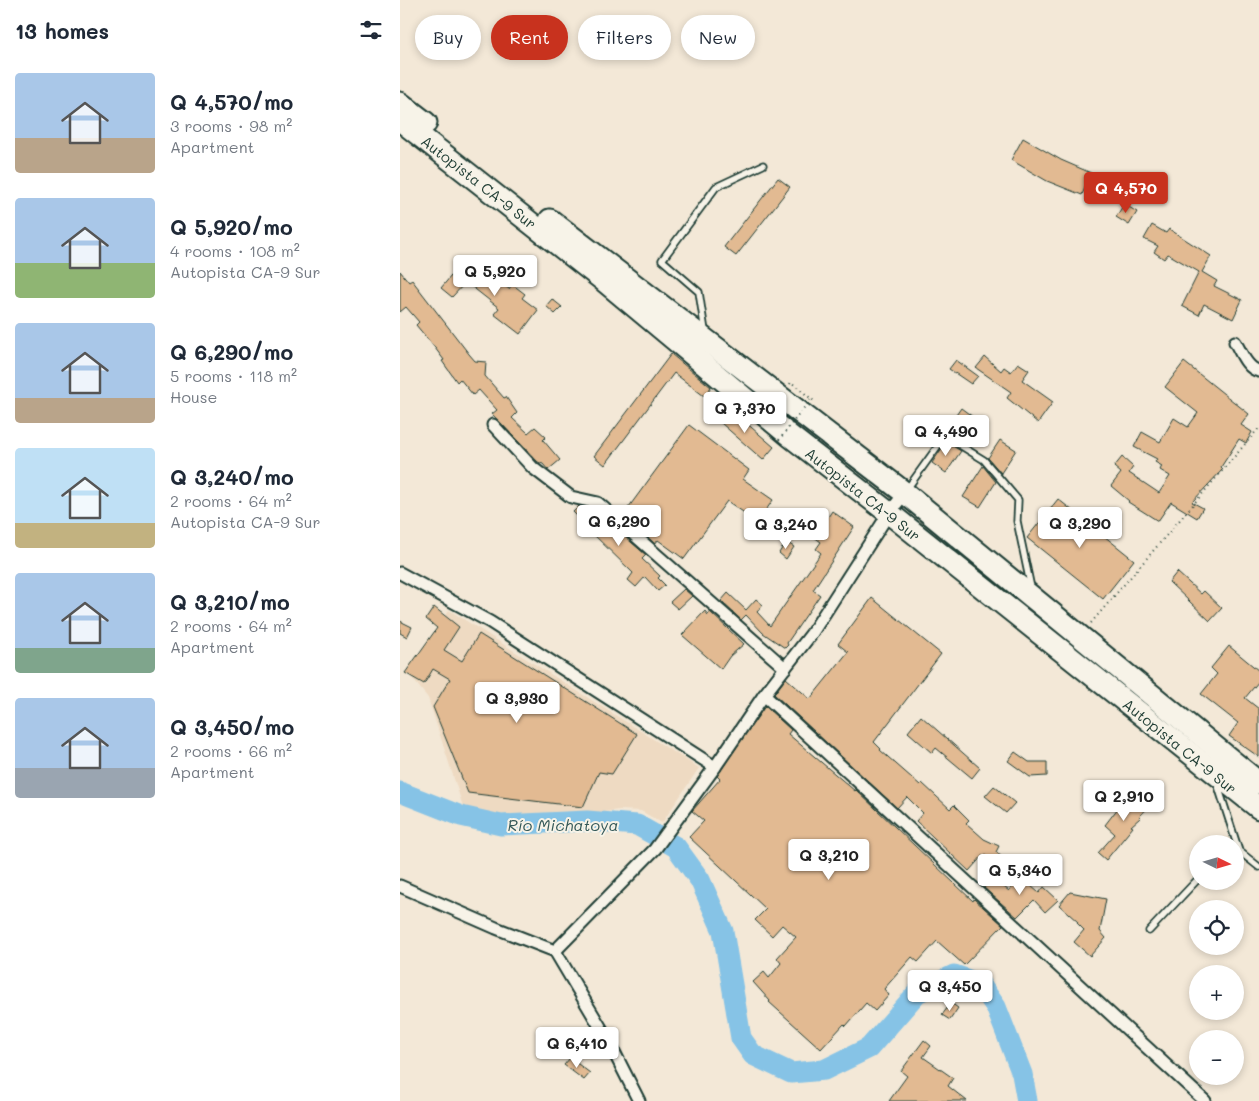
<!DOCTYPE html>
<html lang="en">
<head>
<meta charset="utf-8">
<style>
  body { margin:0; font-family:Mali,sans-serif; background:#f6f6f7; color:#1f2937; height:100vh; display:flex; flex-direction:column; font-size:19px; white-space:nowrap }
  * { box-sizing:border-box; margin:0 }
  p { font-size:16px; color:#747a83 }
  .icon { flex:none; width:28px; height:28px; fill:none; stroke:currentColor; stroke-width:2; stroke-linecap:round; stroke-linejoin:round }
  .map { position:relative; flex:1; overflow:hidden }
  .side { display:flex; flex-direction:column; background:#fff; width:400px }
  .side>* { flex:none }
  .hud { position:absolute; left:15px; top:15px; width:475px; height:45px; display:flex; gap:10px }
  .needle { width:32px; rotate:95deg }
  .fabs { position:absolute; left:789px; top:835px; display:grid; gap:10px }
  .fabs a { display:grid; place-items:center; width:55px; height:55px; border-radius:50%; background:#fff; box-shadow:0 2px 8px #0003; font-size:25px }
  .price { position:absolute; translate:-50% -42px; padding:0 11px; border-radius:5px; background:#fff; color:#222; font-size:16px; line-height:32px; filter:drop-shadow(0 1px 2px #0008) }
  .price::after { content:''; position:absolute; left:50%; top:30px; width:15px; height:11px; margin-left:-8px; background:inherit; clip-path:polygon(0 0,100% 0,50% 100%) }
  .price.selected { background:#c8321e; color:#fff }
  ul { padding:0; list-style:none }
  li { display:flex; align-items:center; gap:15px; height:125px; padding:0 15px }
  li span { display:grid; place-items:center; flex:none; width:140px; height:100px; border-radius:5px; color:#555 }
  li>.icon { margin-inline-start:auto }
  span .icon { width:60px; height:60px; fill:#fffc; stroke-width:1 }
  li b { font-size:21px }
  h2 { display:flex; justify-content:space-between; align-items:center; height:60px; padding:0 15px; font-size:21px }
  .chip { padding:0 18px; border-radius:22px; background:#fff; box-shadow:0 2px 8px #0003; font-size:18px; line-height:45px }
  .chip.selected { background:#c8321e; color:#fff }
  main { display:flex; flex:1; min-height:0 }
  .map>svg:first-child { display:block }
</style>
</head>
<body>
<main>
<section class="side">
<h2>13 homes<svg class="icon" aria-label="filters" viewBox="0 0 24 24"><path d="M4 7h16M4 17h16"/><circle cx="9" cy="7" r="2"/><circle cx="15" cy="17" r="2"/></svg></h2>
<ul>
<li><span style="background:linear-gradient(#a9c7e8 65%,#b9a48a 0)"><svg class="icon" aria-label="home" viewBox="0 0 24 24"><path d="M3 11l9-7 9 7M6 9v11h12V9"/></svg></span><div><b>Q 4,570/mo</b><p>3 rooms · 98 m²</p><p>Apartment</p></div></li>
<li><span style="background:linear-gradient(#a9c7e8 65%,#8fb573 0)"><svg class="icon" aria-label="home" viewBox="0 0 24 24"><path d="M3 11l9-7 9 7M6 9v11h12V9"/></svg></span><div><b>Q 5,920/mo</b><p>4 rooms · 108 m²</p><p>Autopista CA-9 Sur</p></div></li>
<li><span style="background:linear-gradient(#a9c7e8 75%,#b9a48a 0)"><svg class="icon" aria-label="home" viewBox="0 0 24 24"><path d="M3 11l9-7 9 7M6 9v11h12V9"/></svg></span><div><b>Q 6,290/mo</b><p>5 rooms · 118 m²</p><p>House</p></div></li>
<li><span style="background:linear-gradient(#bfe0f5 75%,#c2b280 0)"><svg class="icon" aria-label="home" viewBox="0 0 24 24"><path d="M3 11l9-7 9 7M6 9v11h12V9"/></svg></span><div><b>Q 3,240/mo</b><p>2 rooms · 64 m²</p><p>Autopista CA-9 Sur</p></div></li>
<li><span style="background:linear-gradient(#a9c7e8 75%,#7fa58c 0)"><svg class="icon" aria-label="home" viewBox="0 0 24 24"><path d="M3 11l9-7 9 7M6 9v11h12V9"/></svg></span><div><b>Q 3,210/mo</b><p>2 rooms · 64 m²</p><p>Apartment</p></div></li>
<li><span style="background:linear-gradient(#a9c7e8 70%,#9aa5b1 0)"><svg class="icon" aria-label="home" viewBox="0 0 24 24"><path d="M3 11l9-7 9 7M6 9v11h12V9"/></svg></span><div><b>Q 3,450/mo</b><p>2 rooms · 66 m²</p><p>Apartment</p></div></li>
</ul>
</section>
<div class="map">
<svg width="859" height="1101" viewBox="0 0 859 1101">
  <rect width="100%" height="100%" fill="#f3e8d7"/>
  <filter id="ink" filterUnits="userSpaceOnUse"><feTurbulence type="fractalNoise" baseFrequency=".02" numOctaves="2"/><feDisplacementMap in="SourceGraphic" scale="10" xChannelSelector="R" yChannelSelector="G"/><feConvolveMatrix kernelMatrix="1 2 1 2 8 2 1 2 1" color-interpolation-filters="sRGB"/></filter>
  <g filter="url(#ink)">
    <polygon fill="#eedac2" points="49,610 299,768 262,823 241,811 219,810 132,821 68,822 28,698 7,672"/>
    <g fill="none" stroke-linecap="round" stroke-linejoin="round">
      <polyline stroke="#86c3e6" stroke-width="21" points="0,792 61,816 101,825 187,821 237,825 276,847 300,880 323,931 341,1038 353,1055 391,1073 424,1070 469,1048 517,993 554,975 580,984 596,1007 622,1074 627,1101"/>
    </g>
    <g fill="#e2ba92" stroke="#1f3d34">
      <polygon points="623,138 661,160 691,173 682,195 647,181 611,160"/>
      <polygon points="378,178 390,187 336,256 324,247"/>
      <polygon points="724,204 737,212 729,225 716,217"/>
      <polygon points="752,225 766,233 769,229 811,256 802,272 817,281 814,286 842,300 833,319 804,304 799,315 782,306 799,272 768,254 764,259 754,252 758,246 744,239"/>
      <polygon points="61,264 77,277 83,269 109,289 112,284 125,294 122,298 138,310 120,334 94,314 99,308 66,282 52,297 41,288"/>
      <polygon points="0,271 9,282 12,280 69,354 75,361 86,362 85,376 104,398 106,397 117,413 112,418 128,433 135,427 146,437 143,440 160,460 148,470 143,464 138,462 92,414 97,410 79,390 73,395 60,379 57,382 42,361 44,360 35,348 16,325 19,322 6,307 0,312"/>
      <polygon points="152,299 162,307 155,314 146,306"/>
      <polygon points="271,354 311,387 304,396 274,373 205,465 194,456"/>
      <polygon points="585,357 601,371 604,367 611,372 618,363 629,370 622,380 653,402 638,423 607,398 611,392 576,368"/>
      <polygon points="556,360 578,376 571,384 549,369"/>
      <polygon points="784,362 849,414 841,425 852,432 846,443 839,439 821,467 823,469 792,502 803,508 797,518 771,502 758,521 728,502 729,501 711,486 721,473 714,467 722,457 733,467 729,473 759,493 770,476 760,470 762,466 755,462 757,459 734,447 742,432 760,442 774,418 788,427 798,413 765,387"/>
      <polygon points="320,408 333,420 337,415 374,447 363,460 313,416"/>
      <polygon points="561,408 581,423 566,444 545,431"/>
      <polygon points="289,425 349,470 343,479 373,500 366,510 376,516 368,529 327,501 284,559 258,540 255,544 223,515"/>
      <polygon points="600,440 616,450 601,473 588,458"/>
      <polygon points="546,442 561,451 546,473 532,463"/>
      <polygon points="583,466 596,482 580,507 563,497"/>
      <polygon points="658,499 734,560 703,599 627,538"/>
      <polygon points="179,506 194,510 246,555 242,559 260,576 258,578 265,585 258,591 245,577 236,587 228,580 233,573 190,531 188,534 179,526 183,522 173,512"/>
      <polygon points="432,511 454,527 413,590 420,595 387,643 388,645 385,648 363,633 346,615 341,620 321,601 328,593 346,610 356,599 363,605 357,612 370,626 421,553 416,549 421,542 395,523 401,515 420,529"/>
      <polygon points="386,542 394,547 386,559 379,553"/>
      <polygon points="777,572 801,594 804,591 822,608 810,621 769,582"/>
      <polygon points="284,589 292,596 278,609 270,602"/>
      <polygon points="472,598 541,654 474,742 481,749 480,750 520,785 522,783 550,809 554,805 569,820 566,823 584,839 599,846 596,852 603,858 596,865 584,854 569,871 516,821 523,813 507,797 497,808 374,694 386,678 410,699 448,652 438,644"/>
      <polygon points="34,607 59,627 44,650 62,661 79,634 237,734 212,774 199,772 183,807 68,793 33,707 50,679 33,669 24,684 5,673 37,628 26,619"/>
      <polygon points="305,611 308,615 310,612 344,644 330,656 321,669 282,635"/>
      <polygon points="0,621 12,627 7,637 0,633"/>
      <polygon points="829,646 859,671 859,681 845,698 859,709 859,757 829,736 838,723 801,694 817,674 811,668"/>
      <polygon points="365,706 391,730 388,734 455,791 456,790 573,901 574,899 603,925 564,965 537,941 518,962 512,957 484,989 489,995 475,1011 466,1003 446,1026 444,1024 421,1049 369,1002 370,1001 353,982 364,972 369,978 381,963 377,958 396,937 382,925 372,936 355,920 366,909 289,837 304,821 292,811 320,779 317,776"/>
      <polygon points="521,716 580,768 572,778 536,748 532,753 508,732"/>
      <polygon points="615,752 629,762 647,762 647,776 630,777 608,761"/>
      <polygon points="594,786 615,803 606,813 585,796"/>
      <polygon points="748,793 756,799 739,817 740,818 731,826 733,827 706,860 698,853 715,834 705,825 728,795 740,804"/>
      <polygon points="621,877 639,893 644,887 658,900 645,912 634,900 617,917 584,888 593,878 609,891"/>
      <polygon points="670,892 706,899 700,931 706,938 690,956 674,942 684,930 677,923 678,922 659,905"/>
      <polygon points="551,1003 558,1008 550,1020 542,1015"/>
      <polygon points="524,1040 531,1046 523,1057 553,1078 548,1086 567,1101 489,1101 507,1076 501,1071"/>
      <polygon points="170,1058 190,1073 184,1080 164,1065"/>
    </g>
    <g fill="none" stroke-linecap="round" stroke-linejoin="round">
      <g stroke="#1f3d34" stroke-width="9">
        <g id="lane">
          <polyline points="305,331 299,292 262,260 316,187 363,165"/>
          <polyline points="507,489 545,436 584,460 618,500 617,521 631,588"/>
          <polyline points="817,783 839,851 859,867"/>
          <polyline points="749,931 798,879"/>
        </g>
      </g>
      <g stroke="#1f3d34" stroke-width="15">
        <g id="street">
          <path d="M835,342C841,352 847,369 859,371"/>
          <polyline points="93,425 133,468 171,497 198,503 385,668"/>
          <polyline points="0,573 90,622 315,767"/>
          <polyline points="364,695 805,1101"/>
          <polyline points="0,886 96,928 155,951 208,1040 239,1101"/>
          <polyline points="155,951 255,849 315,767 364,695 412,633 489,513 505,493"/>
        </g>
      </g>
      <g stroke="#1f3d34" stroke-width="25">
        <g id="highway">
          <polyline points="0,103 26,123"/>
          <polyline points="0,120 203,280 390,436 489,513 859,808"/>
          <polyline points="150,220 505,493 859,783"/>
        </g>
      </g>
      <g stroke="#1f3d34" stroke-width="2" stroke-dasharray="1 4" stroke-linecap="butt">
        <polyline points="390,384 391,382 414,401"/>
        <polyline points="691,623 859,428"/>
      </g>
      <use href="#lane" stroke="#f7f3e8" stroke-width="5.5"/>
      <use href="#street" stroke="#f7f3e8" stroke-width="11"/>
      <use href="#highway" stroke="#f7f3e8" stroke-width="21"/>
      <polyline stroke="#1f3d34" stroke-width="2" stroke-dasharray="1 4" stroke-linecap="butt" points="379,440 410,400"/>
    </g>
  </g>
  <g text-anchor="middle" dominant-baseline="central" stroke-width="4" stroke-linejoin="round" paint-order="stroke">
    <g font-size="15" fill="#1f3d34" stroke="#f7f3e8">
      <text transform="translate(79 182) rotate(38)">Autopista CA-9 Sur</text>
      <text transform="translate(463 494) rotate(38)">Autopista CA-9 Sur</text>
      <text transform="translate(780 746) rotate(39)">Autopista CA-9 Sur</text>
    </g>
    <g font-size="16" font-style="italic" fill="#345858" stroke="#f7f3e8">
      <text x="163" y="824">Río Michatoya</text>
    </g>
  </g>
</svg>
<div class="fabs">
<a><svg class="needle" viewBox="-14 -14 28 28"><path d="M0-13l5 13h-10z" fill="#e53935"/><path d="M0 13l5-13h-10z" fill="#747a83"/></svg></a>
<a><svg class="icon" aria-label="locate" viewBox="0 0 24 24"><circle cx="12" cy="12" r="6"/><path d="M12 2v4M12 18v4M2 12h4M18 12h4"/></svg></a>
<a>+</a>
<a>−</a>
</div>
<b class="price selected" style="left:726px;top:214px">Q 4,570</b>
<b class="price" style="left:95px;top:297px">Q 5,920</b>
<b class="price" style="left:345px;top:434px">Q 7,370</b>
<b class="price" style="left:546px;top:457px">Q 4,490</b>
<b class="price" style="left:219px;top:547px">Q 6,290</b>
<b class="price" style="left:680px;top:549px">Q 3,290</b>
<b class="price" style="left:386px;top:550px">Q 3,240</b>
<b class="price" style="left:117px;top:724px">Q 3,930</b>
<b class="price" style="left:724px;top:822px">Q 2,910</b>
<b class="price" style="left:429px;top:881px">Q 3,210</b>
<b class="price" style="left:620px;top:896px">Q 5,340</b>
<b class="price" style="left:550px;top:1012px">Q 3,450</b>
<b class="price" style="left:177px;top:1069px">Q 6,410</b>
<div class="hud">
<a class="chip">Buy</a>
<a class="chip selected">Rent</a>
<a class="chip">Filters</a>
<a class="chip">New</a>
</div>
</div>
</main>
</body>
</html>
